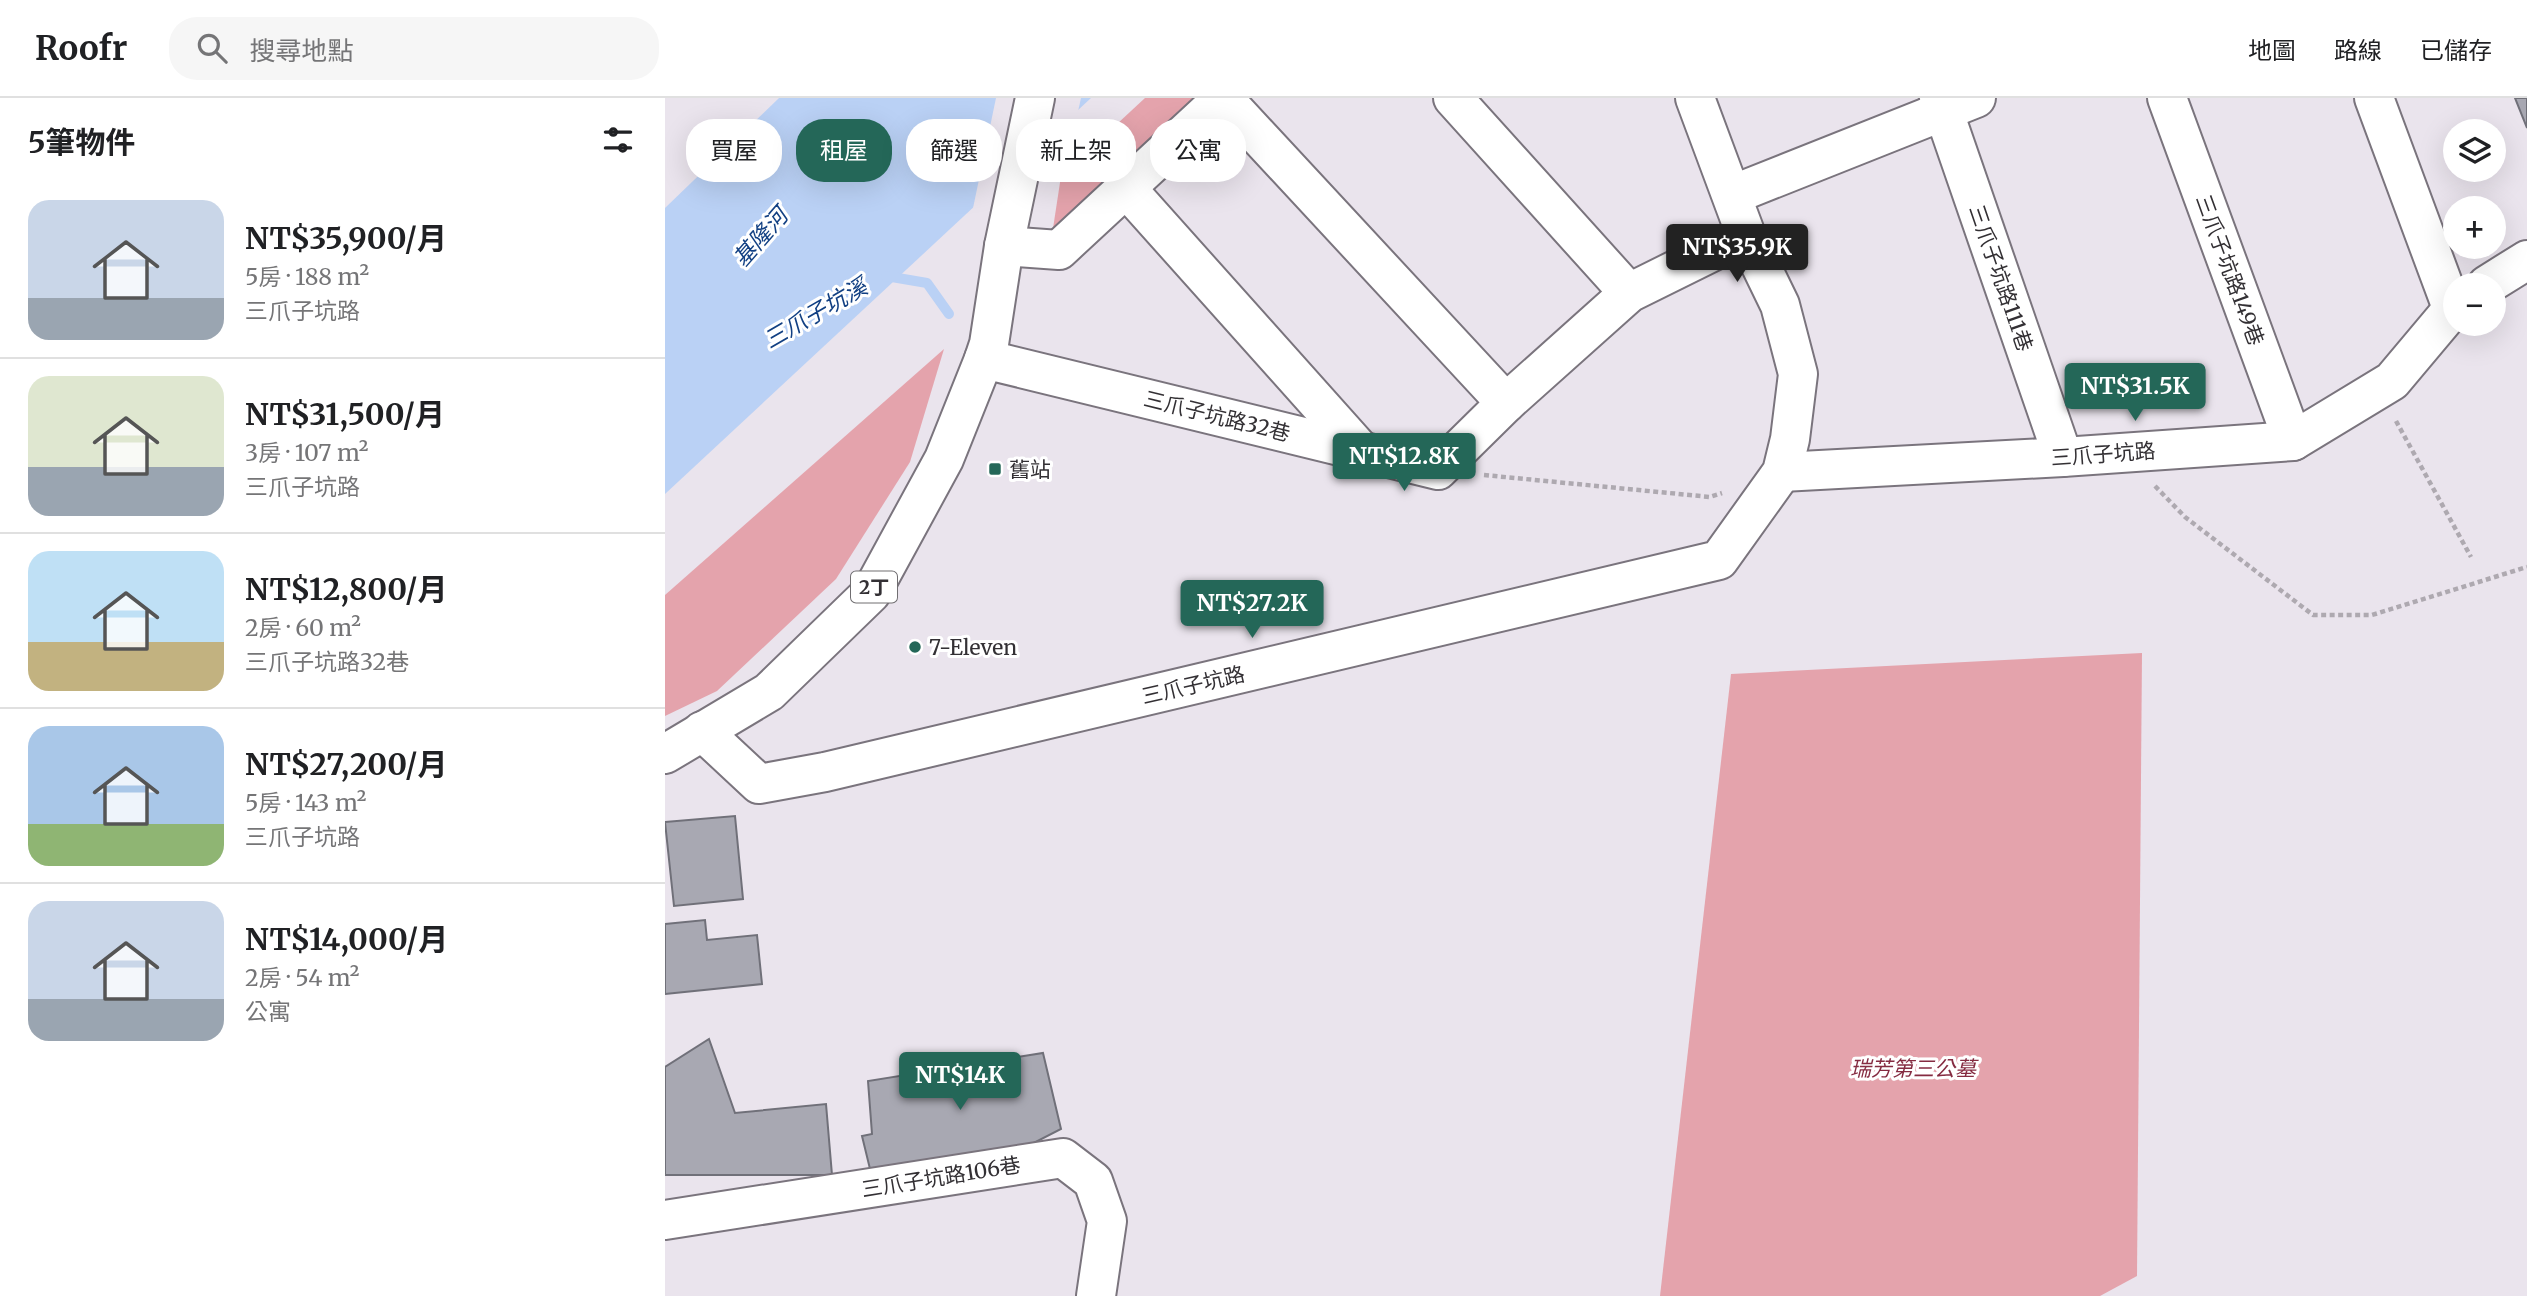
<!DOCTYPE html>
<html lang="zh-TW">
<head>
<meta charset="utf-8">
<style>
  body { margin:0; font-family:Merriweather,"Noto Sans TC",serif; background:#f6f6f6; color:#202124; height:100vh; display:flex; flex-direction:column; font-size:26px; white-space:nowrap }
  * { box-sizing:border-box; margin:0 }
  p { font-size:23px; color:#757577 }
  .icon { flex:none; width:38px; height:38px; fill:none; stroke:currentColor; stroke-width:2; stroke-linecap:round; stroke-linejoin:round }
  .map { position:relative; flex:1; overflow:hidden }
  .drawer { display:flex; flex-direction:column; background:#fff; width:665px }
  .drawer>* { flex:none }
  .top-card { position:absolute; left:21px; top:21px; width:665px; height:63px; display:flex; gap:14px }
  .fabs { position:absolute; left:1778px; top:21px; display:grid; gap:14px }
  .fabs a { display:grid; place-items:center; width:63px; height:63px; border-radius:50%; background:#fff; box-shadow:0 7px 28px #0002; font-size:35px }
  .price { position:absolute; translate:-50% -60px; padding:0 16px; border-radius:7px; background:#246758; color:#fff; font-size:23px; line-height:46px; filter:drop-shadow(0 2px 4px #0008) }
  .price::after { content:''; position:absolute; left:50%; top:42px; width:21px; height:16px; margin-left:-10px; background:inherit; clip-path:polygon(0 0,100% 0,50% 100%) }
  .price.selected { background:#222; color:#fff }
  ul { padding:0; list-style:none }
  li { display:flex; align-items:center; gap:21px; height:175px; padding:0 28px }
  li+li { border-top:2px solid #e0e0e0 }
  li span { display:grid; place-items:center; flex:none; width:196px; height:140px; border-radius:21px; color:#555 }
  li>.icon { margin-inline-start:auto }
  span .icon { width:84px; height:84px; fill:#fffc; stroke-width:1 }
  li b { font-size:30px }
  h2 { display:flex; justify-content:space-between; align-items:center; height:84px; padding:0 28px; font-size:30px }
  .chip { padding:0 24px; border-radius:28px; background:#fff; box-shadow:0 7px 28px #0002; font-size:24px; line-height:63px }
  .chip.selected { background:#246758; color:#fff }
  header { display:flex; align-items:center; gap:42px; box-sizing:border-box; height:98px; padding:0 35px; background:#fff; border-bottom:2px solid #e0e0e0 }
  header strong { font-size:33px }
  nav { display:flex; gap:38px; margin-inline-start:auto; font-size:24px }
  .search { width:490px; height:63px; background:#f6f6f6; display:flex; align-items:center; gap:18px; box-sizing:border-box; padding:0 24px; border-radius:28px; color:#757577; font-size:26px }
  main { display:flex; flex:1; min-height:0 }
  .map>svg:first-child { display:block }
</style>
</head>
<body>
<header>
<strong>Roofr</strong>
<div class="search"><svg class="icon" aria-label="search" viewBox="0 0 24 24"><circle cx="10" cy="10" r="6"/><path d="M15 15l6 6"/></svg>搜尋地點</div>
<nav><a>地圖</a><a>路線</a><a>已儲存</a></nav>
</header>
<main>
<section class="drawer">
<h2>5筆物件<svg class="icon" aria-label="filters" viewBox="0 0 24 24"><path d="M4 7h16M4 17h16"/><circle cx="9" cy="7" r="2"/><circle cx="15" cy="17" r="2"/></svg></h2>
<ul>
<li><span style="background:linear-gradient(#c9d6e8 70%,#9aa5b1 0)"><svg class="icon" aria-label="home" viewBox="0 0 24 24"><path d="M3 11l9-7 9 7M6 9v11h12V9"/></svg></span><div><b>NT$35,900/月</b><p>5房 · 188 m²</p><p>三爪子坑路</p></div></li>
<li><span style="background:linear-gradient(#dfe7d0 65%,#9aa5b1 0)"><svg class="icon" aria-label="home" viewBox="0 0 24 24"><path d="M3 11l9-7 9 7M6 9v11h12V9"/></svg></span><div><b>NT$31,500/月</b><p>3房 · 107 m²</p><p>三爪子坑路</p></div></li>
<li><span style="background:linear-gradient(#bfe0f5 65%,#c2b280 0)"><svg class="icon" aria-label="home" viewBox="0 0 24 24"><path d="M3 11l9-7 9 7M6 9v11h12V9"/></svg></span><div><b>NT$12,800/月</b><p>2房 · 60 m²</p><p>三爪子坑路32巷</p></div></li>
<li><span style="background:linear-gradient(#a9c7e8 70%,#8fb573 0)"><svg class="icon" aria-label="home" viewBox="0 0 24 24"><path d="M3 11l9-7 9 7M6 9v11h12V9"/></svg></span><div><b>NT$27,200/月</b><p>5房 · 143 m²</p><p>三爪子坑路</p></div></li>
<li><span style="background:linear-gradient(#c9d6e8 70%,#9aa5b1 0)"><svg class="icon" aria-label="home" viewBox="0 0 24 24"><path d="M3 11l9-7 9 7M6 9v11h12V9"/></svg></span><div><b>NT$14,000/月</b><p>2房 · 54 m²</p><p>公寓</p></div></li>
</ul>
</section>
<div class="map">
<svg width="1862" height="1198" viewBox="0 0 1862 1198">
  <rect width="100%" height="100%" fill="#eae4ed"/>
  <g fill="#e4a3ac">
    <polygon points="480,0 542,0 387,137 396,78"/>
    <polygon points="279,251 245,364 171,481 52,593 0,618 0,497"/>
    <polygon points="1477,555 1472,1178 1435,1198 995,1198 1066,576"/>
  </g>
  <polygon fill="#bad1f5" points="114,0 426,0 0,396 0,110"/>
  <polygon fill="#eae4ed" points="331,0 416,0 412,18 307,115"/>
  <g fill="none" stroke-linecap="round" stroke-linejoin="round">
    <polyline stroke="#bad1f5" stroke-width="10" points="221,178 262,185 284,216"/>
  </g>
  <g fill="#a8a8b2" stroke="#707079" stroke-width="2">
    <polygon points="1850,0 1862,0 1862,30"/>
    <polygon points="70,718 78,801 9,808 0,724"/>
    <polygon points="40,822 42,842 92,837 97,886 0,896 0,826"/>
    <polygon points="44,941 70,1015 161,1006 167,1077 0,1077 0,969"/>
    <polygon points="378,955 396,1031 357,1051 205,1071 197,1038 207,1036 203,983"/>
  </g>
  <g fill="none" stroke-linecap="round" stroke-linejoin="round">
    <g stroke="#7a747d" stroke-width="42">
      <g id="minor">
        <polyline points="558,0 841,305"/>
        <polyline points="788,0 964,195"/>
        <polyline points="1274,0 1398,359"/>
        <polyline points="1502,0 1628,343"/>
        <polyline points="1709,0 1787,210"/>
        <polyline points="461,90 697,354"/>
        <polyline points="1067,97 1311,0"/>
        <polyline points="339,148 394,152 558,0"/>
        <polyline points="1822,187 1862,162"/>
        <polyline points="319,261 773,372 841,305 964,195 1081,137"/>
        <polyline points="1117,374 1398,359 1628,343 1727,283 1790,208"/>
        <polyline points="37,633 94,686 160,674 1054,462 1117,374 1125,341 1133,276 1115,207 1081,137 1030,0"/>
        <polyline points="0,1122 398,1060 428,1083 442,1123 431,1198"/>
      </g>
    </g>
    <g stroke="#7a747d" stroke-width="42">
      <polyline id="major" points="0,656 104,594 206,495 279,361 319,261 324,246 339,148 370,0"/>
    </g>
    <g stroke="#aea9b0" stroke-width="4.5" stroke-dasharray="5 3.5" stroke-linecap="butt">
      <polyline points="1731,323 1806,459"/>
      <polyline points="819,377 1045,399 1057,395"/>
      <polyline points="1490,388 1520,419 1648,517 1707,517 1862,469"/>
    </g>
    <use href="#minor" stroke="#fff" stroke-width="38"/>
    <use href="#major" stroke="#fff" stroke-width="38"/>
  </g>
  <g fill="#246758" stroke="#fff" stroke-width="2.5">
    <rect x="323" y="364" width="14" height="14" rx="3.5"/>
    <circle cx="250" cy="549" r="7"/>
  </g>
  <g text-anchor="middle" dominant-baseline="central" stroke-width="6" stroke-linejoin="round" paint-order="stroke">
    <rect fill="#fff" stroke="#706e71" stroke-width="2" x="186" y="473.5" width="46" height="31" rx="5"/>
    <g font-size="19" font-weight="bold" fill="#333034">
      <text x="209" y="489">2丁</text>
    </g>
    <g font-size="21" fill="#333034" stroke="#fff">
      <text transform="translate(1565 172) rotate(70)">三爪子坑路149巷</text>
      <text transform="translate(1336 180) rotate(71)">三爪子坑路111巷</text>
      <text transform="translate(552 318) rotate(14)">三爪子坑路32巷</text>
      <text transform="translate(1438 356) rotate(-4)">三爪子坑路</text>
      <text transform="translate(528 587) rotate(-13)">三爪子坑路</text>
      <text transform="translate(276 1079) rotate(-9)">三爪子坑路106巷</text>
    </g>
    <g font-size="21" fill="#333034" stroke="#fff" text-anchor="start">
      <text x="344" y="371">舊站</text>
      <text x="264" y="549">7-Eleven</text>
    </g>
    <g font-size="21" font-style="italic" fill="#852b41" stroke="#fff">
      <text x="1248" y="970">瑞芳第三公墓</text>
    </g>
    <g font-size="23" font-style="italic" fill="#124083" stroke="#fff">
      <text transform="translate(95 139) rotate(-49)">基隆河</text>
      <text transform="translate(150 215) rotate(-30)">三爪子坑溪</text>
    </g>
  </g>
</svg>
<div class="fabs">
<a><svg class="icon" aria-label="layers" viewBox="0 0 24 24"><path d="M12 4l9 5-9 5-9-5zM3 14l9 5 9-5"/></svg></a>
<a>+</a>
<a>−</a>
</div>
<b class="price selected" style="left:1072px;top:186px">NT$35.9K</b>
<b class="price" style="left:1470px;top:325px">NT$31.5K</b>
<b class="price" style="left:739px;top:395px">NT$12.8K</b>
<b class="price" style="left:587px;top:542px">NT$27.2K</b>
<b class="price" style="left:295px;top:1014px">NT$14K</b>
<div class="top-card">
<a class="chip">買屋</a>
<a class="chip selected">租屋</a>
<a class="chip">篩選</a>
<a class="chip">新上架</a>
<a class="chip">公寓</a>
</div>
</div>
</main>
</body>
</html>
